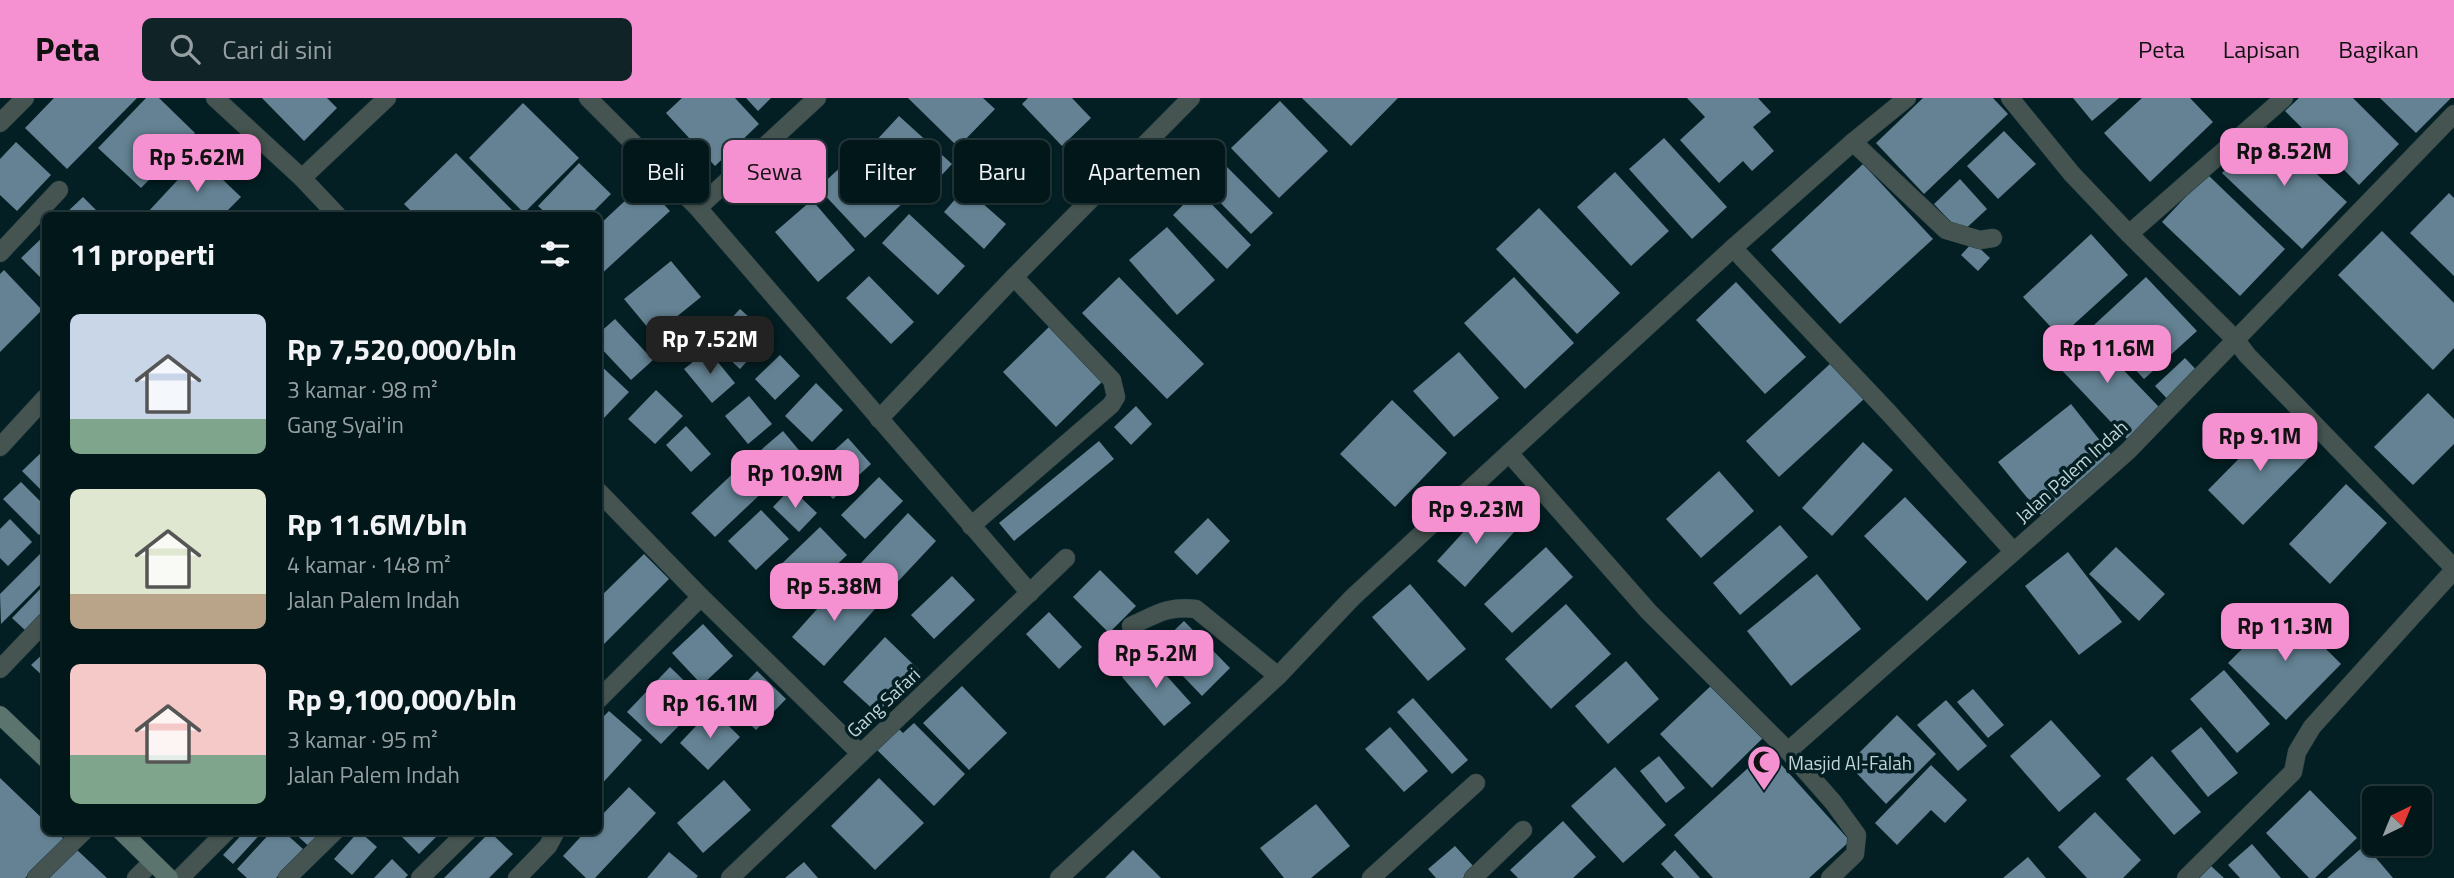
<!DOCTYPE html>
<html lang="id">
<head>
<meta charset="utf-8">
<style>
  body { margin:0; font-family:"Titillium Web",sans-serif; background:#102427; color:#f1f3f6; height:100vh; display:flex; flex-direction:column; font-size:26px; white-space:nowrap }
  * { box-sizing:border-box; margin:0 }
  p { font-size:23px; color:#969fa2 }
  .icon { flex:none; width:38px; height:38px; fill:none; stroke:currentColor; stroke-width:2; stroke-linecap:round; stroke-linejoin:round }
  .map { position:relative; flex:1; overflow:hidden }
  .panel { position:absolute; left:42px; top:114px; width:560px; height:623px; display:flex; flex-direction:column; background:#02171a; border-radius:10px; box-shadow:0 2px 5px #0004,0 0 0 2px #233639 }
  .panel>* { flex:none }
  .banner { position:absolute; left:623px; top:42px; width:665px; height:63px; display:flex; gap:14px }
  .needle { width:46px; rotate:43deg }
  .buttons { position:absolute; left:2362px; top:688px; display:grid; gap:14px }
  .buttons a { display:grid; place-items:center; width:70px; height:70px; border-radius:10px; background:#02171a; box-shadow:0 2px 5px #0004,0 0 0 2px #233639; font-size:35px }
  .price { position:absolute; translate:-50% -60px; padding:0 16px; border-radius:14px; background:#f590d1; color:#111; font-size:23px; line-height:46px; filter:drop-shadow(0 2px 4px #0008) }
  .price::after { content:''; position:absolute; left:50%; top:42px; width:21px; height:16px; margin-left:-10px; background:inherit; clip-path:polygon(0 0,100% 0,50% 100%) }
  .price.current { background:#222; color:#fff }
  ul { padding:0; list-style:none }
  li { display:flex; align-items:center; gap:21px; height:175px; padding:0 28px }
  li span { display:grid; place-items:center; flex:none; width:196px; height:140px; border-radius:10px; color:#555 }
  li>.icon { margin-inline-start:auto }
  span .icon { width:84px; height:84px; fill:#fffc; stroke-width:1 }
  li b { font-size:30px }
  h2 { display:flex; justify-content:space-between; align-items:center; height:84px; padding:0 28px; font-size:30px }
  .tag { padding:0 24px; border-radius:10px; background:#02171a; box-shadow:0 2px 5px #0004,0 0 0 2px #233639; font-size:24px; line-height:63px }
  .tag.current { background:#f590d1; color:#111 }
  header { display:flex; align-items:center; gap:42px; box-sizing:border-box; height:98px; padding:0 35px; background:#f590d1; color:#111 }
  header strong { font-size:33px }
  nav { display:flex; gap:38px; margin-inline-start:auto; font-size:24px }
  .search { width:490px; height:63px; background:#102427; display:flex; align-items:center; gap:18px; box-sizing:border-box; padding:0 24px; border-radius:10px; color:#969fa2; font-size:26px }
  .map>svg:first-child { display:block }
</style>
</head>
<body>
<header>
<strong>Peta</strong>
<div class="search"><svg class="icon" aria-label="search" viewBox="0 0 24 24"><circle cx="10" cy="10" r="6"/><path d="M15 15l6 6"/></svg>Cari di sini</div>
<nav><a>Peta</a><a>Lapisan</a><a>Bagikan</a></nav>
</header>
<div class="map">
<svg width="2454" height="780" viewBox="0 0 2454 780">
  <rect width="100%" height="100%" fill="#031f23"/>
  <g fill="#648293">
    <polygon points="54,0 137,0 67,71 25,30"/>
    <polygon points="146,0 159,0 195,35 141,90 98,50"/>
    <polygon points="262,0 327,0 337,10 304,43"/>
    <polygon points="682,0 735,0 759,26 715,68 666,15"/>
    <polygon points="746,0 771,0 758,13"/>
    <polygon points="908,0 983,0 995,11 958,49"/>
    <polygon points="1028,0 1072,0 1091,20 1062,48 1022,6"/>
    <polygon points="1302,0 1398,0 1351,48"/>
    <polygon points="1687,0 1758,0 1771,14 1753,29 1774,53 1752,73 1743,63 1719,85 1680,42 1705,19"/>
    <polygon points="1923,0 1993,0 2008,16 1924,96 1876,45"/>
    <polygon points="2073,0 2119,0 2092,23"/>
    <polygon points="2142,0 2190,0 2213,24 2150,84 2104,35"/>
    <polygon points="2299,0 2353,0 2399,46 2359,87 2285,13"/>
    <polygon points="2380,0 2451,0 2416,35"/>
    <polygon points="1280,3 1328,53 1279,100 1231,50"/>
    <polygon points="523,5 579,60 524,115 469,60"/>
    <polygon points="899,18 952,66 925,95 873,46"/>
    <polygon points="2266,29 2347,104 2302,151 2222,75"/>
    <polygon points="2004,33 2036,66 1998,101 1967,68"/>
    <polygon points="1664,40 1727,109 1692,141 1629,71"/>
    <polygon points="16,44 51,77 17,113 0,97 0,61"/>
    <polygon points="858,53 905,103 865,140 818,90"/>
    <polygon points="456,55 513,113 509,117 415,117 404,106"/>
    <polygon points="199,59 241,99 223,117 149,117 147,115"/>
    <polygon points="1220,62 1273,115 1251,136 1199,83"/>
    <polygon points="579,65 611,96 590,117 548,117 538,108"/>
    <polygon points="1863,66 1933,141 1840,226 1771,152"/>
    <polygon points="1615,74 1669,133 1631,168 1577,109"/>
    <polygon points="2207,76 2285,151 2240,198 2162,124"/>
    <polygon points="1960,81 1987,111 1961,135 1934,106"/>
    <polygon points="644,85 670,113 598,179 598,128"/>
    <polygon points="965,90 1006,126 984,151 944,114"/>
    <polygon points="1198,92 1251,147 1227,171 1173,117"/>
    <polygon points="2449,95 2454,100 2454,178 2410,135"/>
    <polygon points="83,99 101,117 64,117"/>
    <polygon points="812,102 855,152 818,184 775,134"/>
    <polygon points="1539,110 1620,195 1577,236 1496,151"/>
    <polygon points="909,116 965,168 938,197 882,145"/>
    <polygon points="1167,129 1215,182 1177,217 1129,162"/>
    <polygon points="2382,133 2454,205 2454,250 2433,272 2338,177"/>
    <polygon points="46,136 46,185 21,160"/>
    <polygon points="2091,136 2128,177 2060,239 2023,199"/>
    <polygon points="1973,144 1990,160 1978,173 1961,157"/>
    <polygon points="671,163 701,199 654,237 624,201"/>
    <polygon points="4,172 42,212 0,254 0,176"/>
    <polygon points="869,178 914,224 891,246 846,200"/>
    <polygon points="1119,179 1204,266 1167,301 1082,215"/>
    <polygon points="1514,179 1574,245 1525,291 1464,225"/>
    <polygon points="2146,179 2197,233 2144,281 2094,227"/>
    <polygon points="1736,184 1806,259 1765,296 1696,222"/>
    <polygon points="740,211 770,238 740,271 710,243"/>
    <polygon points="615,221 653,262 631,282 598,247 598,236"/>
    <polygon points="1052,226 1106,280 1056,329 1003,274"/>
    <polygon points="2086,233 2159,309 2127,341 2054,264"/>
    <polygon points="708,252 735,285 712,305 684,271"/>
    <polygon points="1459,254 1499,300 1454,339 1413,293"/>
    <polygon points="780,257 800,278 775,302 755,281"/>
    <polygon points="2185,260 2204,280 2174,308 2155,288"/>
    <polygon points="598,265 629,294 602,322 598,319"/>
    <polygon points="1831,265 1864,301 1779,379 1746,343"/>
    <polygon points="816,285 843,312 812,344 785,318"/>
    <polygon points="656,292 683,318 655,346 628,321"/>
    <polygon points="2428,295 2454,321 2454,346 2413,387 2374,349"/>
    <polygon points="749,298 772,326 748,346 725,318"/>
    <polygon points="1392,302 1447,355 1395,409 1340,356"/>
    <polygon points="2071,306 2113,359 2041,417 1998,364"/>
    <polygon points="1136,308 1152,326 1131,347 1114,329"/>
    <polygon points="2276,323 2311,358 2243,427 2208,392"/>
    <polygon points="686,328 711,356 691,374 666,347"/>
    <polygon points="783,333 808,363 779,388 754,358"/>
    <polygon points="848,340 871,366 833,401 809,375"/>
    <polygon points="1099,343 1114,361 1014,443 999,425"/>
    <polygon points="1863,344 1893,372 1832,438 1802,410"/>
    <polygon points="46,350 46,397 22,373"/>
    <polygon points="744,365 767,390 715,439 691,415"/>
    <polygon points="1719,373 1754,413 1701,460 1666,421"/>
    <polygon points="879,379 903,403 865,441 841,417"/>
    <polygon points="21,384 46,409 46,430 39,437 3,401"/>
    <polygon points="2346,386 2387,425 2330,486 2289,446"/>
    <polygon points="791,390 817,415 799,434 773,409"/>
    <polygon points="1905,399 1967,464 1927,503 1864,438"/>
    <polygon points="1488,407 1515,433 1465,489 1437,463"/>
    <polygon points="761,412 789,441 756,472 728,443"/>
    <polygon points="908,415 936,443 890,492 861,465"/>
    <polygon points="1208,420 1230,443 1197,477 1174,454"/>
    <polygon points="10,421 32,444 8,468 0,460 0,431"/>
    <polygon points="1780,427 1808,459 1740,517 1713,485"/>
    <polygon points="820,429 847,457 798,504 771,476"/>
    <polygon points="1546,449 1573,479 1512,535 1484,506"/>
    <polygon points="2116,449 2165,496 2139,523 2089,476"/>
    <polygon points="46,450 46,481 1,526 0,496"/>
    <polygon points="2068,454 2122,524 2079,557 2025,488"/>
    <polygon points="644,456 669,481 603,547 598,543 598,501"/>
    <polygon points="1100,472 1136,508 1109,535 1073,499"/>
    <polygon points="1817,476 1861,531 1791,588 1747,533"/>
    <polygon points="952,478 975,502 934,541 911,517"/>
    <polygon points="843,482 875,511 824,568 792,539"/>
    <polygon points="46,485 46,515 27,534 12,520"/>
    <polygon points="1410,486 1466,551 1428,583 1372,519"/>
    <polygon points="1566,506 1611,556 1551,611 1505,561"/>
    <polygon points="2284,509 2341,566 2286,622 2228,565"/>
    <polygon points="1049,514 1082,549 1059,571 1026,536"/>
    <polygon points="1184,523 1230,570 1202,598 1156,550"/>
    <polygon points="703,526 733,558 702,587 672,555"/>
    <polygon points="885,539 919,572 877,615 843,584"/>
    <polygon points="46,553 46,581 31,567"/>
    <polygon points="1147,556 1191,605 1164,628 1122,579"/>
    <polygon points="1626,563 1659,601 1608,646 1575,608"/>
    <polygon points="670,569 704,602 661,646 627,614"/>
    <polygon points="2224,572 2270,626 2237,655 2190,601"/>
    <polygon points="757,573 786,601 756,632 727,604"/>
    <polygon points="1716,583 1767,636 1712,690 1660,636"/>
    <polygon points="962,588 1007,635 969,672 923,625"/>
    <polygon points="1973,591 2004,627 1988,640 1957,604"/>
    <polygon points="1413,600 1468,662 1452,676 1397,614"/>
    <polygon points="1946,602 1987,648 1958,673 1917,627"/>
    <polygon points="712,611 740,639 708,672 680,645"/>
    <polygon points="609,613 642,642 598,690 598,624"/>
    <polygon points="1897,617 1936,656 1886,706 1848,666"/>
    <polygon points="2051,622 2101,678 2059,714 2010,658"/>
    <polygon points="914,625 965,676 934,708 873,648 894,626 903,635"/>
    <polygon points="1390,629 1428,673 1404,694 1365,651"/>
    <polygon points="2201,629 2238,675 2208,699 2171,653"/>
    <polygon points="1768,652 1850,743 1809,780 1713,780 1674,737"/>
    <polygon points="1659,658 1685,690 1666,705 1640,673"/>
    <polygon points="2152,658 2201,714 2174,737 2126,681"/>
    <polygon points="1931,667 1967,702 1945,725 1931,712 1897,747 1875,725"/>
    <polygon points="1615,669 1666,727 1623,765 1571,708"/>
    <polygon points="0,680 46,724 46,733 56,733 67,744 25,780 0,780"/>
    <polygon points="879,680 924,725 875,772 831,728"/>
    <polygon points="724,682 751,712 703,755 677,725"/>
    <polygon points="629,689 656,715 595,780 586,780 563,758 586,733 598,733 598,721"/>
    <polygon points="2310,692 2357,740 2315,780 2309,780 2266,735"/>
    <polygon points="1316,706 1350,748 1311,780 1284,780 1260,750"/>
    <polygon points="2095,714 2141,762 2123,780 2087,780 2058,749"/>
    <polygon points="1563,723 1596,759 1573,780 1518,780 1510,772"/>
    <polygon points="245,733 263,733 233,766 223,757"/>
    <polygon points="272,733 283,733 303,751 276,780 247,780 237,771"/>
    <polygon points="292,733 330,733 313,752"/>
    <polygon points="359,733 377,749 352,777 334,761"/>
    <polygon points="396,733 442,733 419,756"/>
    <polygon points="490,734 513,756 489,780 444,780"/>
    <polygon points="2252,746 2281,780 2240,780 2228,767"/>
    <polygon points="2365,747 2393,780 2327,780"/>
    <polygon points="1455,748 1475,770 1463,780 1436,780 1428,771"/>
    <polygon points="76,751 107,780 48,780"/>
    <polygon points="1133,752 1161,780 1105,780"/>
    <polygon points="1675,752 1700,780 1674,780 1661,766"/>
    <polygon points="669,754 698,778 696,780 647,780"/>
    <polygon points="2028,759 2046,780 2003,780"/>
    <polygon points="392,761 408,777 405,780 374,780"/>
    <polygon points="804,764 818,780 785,780"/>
    <polygon points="2211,768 2224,780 2199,780"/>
  </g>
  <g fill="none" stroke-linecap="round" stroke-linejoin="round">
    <g stroke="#223c40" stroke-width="19">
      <g id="lane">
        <polyline points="1853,44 1946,132 1980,142 1993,140"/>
        <path d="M1131,528C1155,517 1168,507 1196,511L1278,578"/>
      </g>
    </g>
    <g stroke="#223c40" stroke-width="19">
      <g id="street">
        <polyline points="215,0 302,80 337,117"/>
        <polyline points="588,0 698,110 1030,495"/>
        <polyline points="2010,0 2072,76 2129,136 2235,241 2247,257 2454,470"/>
        <polyline points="0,25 25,0"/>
        <polyline points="302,80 387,0"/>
        <polyline points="698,110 817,0"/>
        <polyline points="2129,136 2284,0"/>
        <polyline points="1733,150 1889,315 2013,453"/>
        <polyline points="0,155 59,92"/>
        <polyline points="879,321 1014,179 1191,0"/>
        <polyline points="0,349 45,300"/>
        <polyline points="1509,355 1649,514 1788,653"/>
        <polyline points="598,393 701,499 860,655"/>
        <polyline points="971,428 1111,307 1116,299 1112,282 1014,179"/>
        <polyline points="0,571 46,523"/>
        <polyline points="598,602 701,499"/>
        <polyline points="36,780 84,733"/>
        <polyline points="136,780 152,764"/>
        <polyline points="180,780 227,733"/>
        <polyline points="287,780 335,733"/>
        <polyline points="420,780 468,733"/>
        <polyline points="517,780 548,748 556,733"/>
        <polyline points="730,780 1066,460"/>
        <polyline points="1059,780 1278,578 1352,500 1509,355 1733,150 1853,44 1907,0"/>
        <polyline points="1371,780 1476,685"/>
        <polyline points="1473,780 1523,732"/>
        <polyline points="1830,780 1855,756 1857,737 1833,704 1788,653 2128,353 2454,16"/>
        <polyline points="2186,780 2293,674 2297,654 2312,629 2454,472"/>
      </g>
    </g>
    <g stroke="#223c40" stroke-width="19">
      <g id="secondary">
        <polyline points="0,617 46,661"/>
        <polyline points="121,733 169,780"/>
      </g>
    </g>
    <use href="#lane" stroke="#455450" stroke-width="18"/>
    <use href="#street" stroke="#455450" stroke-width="18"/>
    <use href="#secondary" stroke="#5c746e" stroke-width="18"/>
  </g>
  <defs>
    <g id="mosque-pin" transform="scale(1.75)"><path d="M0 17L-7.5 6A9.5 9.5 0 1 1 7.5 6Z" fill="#f590d1" stroke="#031f23"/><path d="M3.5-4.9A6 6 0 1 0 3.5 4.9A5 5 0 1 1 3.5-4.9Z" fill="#111"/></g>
  </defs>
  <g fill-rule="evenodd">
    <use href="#mosque-pin" x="1764" y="664"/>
  </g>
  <g text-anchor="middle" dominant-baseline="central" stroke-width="7" stroke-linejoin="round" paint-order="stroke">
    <g font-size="19" fill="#c2d5d8" stroke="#031f23">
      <text transform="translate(2071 373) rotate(-42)">Jalan Palem Indah</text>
      <text transform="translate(883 604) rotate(-43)">Gang Safari</text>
    </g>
    <g font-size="19" fill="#c2d5d8" stroke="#031f23" text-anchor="start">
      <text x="1788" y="664">Masjid Al-Falah</text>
    </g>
  </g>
</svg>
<div class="buttons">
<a><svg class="needle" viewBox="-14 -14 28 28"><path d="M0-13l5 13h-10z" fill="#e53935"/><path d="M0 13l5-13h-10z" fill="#969fa2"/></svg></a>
</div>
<b class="price" style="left:2284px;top:90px">Rp 8.52M</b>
<b class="price" style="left:197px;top:96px">Rp 5.62M</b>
<b class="price current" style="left:710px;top:278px">Rp 7.52M</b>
<b class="price" style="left:2107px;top:287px">Rp 11.6M</b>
<b class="price" style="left:2260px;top:375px">Rp 9.1M</b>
<b class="price" style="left:795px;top:412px">Rp 10.9M</b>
<b class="price" style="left:1476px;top:448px">Rp 9.23M</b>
<b class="price" style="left:834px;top:525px">Rp 5.38M</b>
<b class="price" style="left:2285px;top:565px">Rp 11.3M</b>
<b class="price" style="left:1156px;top:592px">Rp 5.2M</b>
<b class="price" style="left:710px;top:642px">Rp 16.1M</b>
<div class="banner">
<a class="tag">Beli</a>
<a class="tag current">Sewa</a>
<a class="tag">Filter</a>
<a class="tag">Baru</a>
<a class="tag">Apartemen</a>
</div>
<section class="panel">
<h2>11 properti<svg class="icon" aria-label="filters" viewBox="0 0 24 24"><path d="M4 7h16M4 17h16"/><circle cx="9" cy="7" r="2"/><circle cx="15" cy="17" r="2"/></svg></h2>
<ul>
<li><span style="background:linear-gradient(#c9d6e8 75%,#7fa58c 0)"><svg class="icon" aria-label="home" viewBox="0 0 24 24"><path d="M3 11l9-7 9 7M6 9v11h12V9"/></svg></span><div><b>Rp 7,520,000/bln</b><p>3 kamar · 98 m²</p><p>Gang Syai'in</p></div></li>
<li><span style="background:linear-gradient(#dfe7d0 75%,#b9a48a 0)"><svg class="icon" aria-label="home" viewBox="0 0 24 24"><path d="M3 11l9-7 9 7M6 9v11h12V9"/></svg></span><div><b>Rp 11.6M/bln</b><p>4 kamar · 148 m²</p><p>Jalan Palem Indah</p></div></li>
<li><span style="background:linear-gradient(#f6c9c9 65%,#7fa58c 0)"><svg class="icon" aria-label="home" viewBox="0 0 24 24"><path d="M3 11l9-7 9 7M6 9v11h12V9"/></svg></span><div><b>Rp 9,100,000/bln</b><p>3 kamar · 95 m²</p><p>Jalan Palem Indah</p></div></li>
</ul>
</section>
</div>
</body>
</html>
